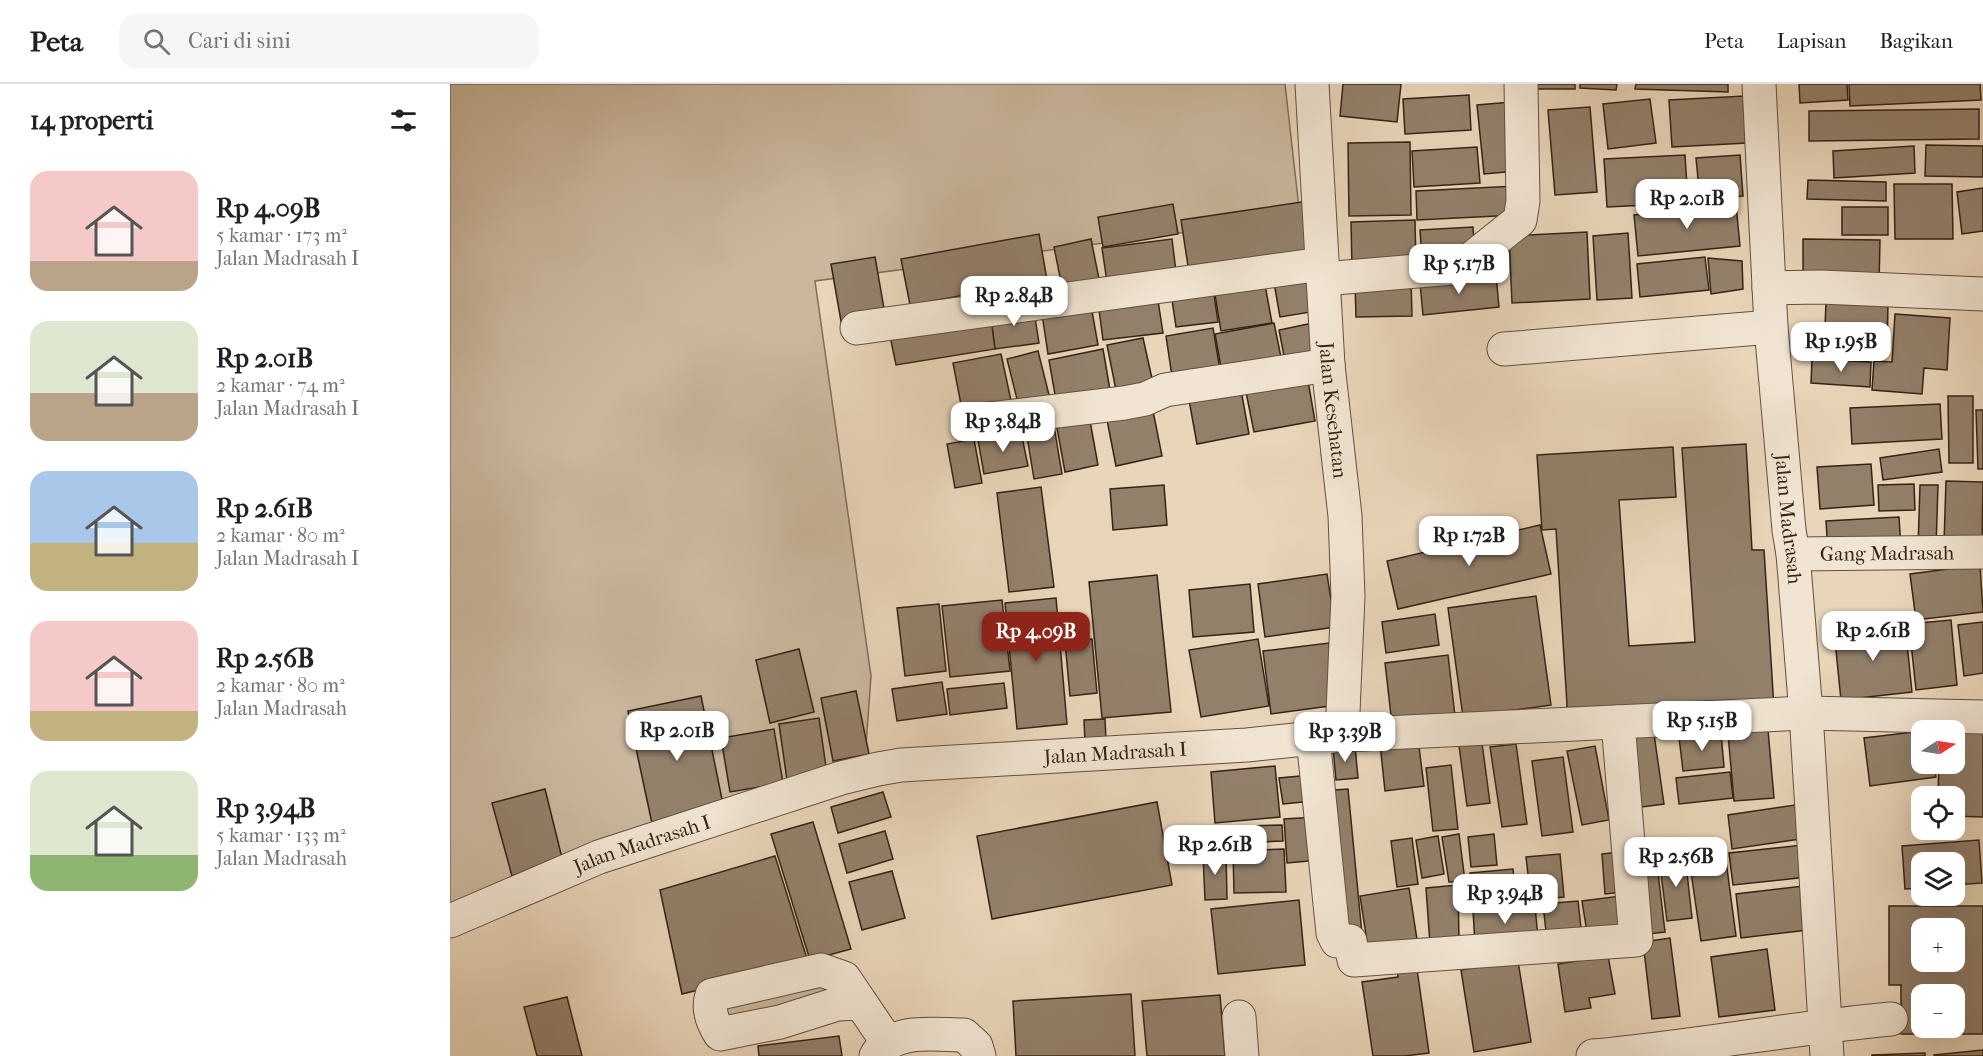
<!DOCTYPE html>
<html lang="id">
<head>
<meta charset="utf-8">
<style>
  body { margin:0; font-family:"IM FELL French Canon",serif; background:#f6f6f6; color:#202124; height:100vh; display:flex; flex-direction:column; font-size:22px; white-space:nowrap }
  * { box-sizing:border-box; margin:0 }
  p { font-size:20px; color:#757577 }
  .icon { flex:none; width:33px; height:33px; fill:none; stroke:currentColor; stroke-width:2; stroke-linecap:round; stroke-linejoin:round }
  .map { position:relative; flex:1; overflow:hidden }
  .drawer { display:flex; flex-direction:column; background:#fff; width:450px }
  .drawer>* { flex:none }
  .needle { width:39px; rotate:78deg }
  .controls { position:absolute; left:1461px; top:636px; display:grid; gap:12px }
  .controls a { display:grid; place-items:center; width:54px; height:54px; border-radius:12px; background:#fff; box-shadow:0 6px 24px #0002; font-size:30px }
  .price { position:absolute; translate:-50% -51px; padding:0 14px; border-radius:12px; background:#fff; color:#222; font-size:20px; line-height:39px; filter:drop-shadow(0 2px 3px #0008) }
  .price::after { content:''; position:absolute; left:50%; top:36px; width:18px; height:14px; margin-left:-9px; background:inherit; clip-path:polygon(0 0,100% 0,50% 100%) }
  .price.on { background:#8f2418; color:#fff }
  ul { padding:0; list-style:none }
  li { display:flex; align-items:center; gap:18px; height:150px; padding:0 30px }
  li span { display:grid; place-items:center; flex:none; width:168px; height:120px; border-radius:18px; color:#555 }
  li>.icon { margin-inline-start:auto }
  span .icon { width:72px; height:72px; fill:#fffc; stroke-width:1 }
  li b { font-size:26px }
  h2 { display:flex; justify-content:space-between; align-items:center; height:72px; padding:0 30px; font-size:26px }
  header { display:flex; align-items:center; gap:36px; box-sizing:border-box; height:84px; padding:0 30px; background:#fff; border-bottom:2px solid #e0e0e0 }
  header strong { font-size:28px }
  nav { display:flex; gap:33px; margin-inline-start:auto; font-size:21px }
  .search { width:420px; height:54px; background:#f6f6f6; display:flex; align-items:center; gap:15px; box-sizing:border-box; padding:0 21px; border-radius:18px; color:#757577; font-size:22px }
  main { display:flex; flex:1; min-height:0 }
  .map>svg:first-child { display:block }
</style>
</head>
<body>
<header>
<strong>Peta</strong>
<div class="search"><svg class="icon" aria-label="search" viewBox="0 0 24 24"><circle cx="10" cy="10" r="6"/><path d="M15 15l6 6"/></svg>Cari di sini</div>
<nav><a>Peta</a><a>Lapisan</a><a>Bagikan</a></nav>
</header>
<main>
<section class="drawer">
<h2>14 properti<svg class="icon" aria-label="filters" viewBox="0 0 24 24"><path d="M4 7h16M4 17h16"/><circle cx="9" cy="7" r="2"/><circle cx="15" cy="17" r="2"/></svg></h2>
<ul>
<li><span style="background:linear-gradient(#f6c9c9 75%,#b9a48a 0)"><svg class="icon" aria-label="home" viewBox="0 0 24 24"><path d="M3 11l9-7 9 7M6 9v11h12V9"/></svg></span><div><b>Rp 4.09B</b><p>5 kamar · 173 m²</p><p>Jalan Madrasah I</p></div></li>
<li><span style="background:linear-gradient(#dfe7d0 60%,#b9a48a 0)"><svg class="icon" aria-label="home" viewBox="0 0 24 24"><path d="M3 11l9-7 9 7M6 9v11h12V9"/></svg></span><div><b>Rp 2.01B</b><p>2 kamar · 74 m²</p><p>Jalan Madrasah I</p></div></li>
<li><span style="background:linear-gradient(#a9c7e8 60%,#c2b280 0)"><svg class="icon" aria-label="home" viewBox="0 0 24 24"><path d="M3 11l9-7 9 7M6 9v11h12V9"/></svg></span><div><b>Rp 2.61B</b><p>2 kamar · 80 m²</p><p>Jalan Madrasah I</p></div></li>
<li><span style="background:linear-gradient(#f6c9c9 75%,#c2b280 0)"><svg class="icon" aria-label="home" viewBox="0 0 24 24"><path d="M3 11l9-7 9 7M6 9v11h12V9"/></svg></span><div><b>Rp 2.56B</b><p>2 kamar · 80 m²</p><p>Jalan Madrasah</p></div></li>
<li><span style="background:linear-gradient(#dfe7d0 70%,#8fb573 0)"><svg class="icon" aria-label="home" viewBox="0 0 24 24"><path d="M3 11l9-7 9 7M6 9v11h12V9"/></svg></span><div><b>Rp 3.94B</b><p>5 kamar · 133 m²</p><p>Jalan Madrasah</p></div></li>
</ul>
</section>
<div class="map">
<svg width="1533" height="972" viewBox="0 0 1533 972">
  <rect width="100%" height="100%" fill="#e9d5b9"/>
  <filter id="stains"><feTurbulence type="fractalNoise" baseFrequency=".00333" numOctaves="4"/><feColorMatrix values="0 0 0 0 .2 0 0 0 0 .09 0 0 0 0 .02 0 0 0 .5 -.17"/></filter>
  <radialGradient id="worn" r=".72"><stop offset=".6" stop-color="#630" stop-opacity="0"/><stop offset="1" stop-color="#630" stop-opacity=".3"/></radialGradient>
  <g fill="#cab79d" stroke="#806d5a" stroke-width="1.5">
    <polygon points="0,0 835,0 850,133 365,197 421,592 414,689 0,832"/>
    <polygon points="367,891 394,911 273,944 266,917"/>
  </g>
  <g fill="#93806b" stroke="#352316" stroke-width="1.5" fill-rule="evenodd">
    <polygon points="893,0 951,0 947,38 890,32"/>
    <rect x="1083" y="0" width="42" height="5"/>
    <polygon points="1130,0 1167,0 1166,6 1130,4"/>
    <polygon points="1186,0 1278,0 1278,8 1185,5"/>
    <polygon points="1349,0 1397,0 1398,16 1350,19"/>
    <polygon points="1399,0 1530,0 1531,16 1400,22"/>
    <polygon points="1019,11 1021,46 955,50 953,15"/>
    <polygon points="1295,12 1297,59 1222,63 1219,16"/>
    <polygon points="1200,15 1206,59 1158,65 1153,20"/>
    <polygon points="1061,18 1067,87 1034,90 1027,21"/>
    <polygon points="1140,23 1147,108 1105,111 1098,26"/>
    <polygon points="1529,25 1529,55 1359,57 1359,27"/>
    <polygon points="960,58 961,131 899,132 898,59"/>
    <polygon points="1476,61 1533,62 1533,93 1475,92"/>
    <polygon points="1464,62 1465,89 1384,94 1383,67"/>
    <polygon points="1027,63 1030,99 964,103 962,67"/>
    <polygon points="1235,71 1238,119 1157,123 1154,75"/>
    <polygon points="1290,71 1293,112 1250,115 1246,74"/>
    <polygon points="1358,96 1436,98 1436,117 1357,115"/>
    <polygon points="1444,100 1502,100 1503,155 1445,155"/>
    <polygon points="1066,102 1067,131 967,136 966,107"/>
    <polygon points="1533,104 1533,147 1512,150 1507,108"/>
    <polygon points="858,117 867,176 740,195 731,136"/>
    <polygon points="723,120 728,150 653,163 648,133"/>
    <polygon points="1286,121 1290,162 1188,172 1184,131"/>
    <rect x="1392" y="123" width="46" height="28"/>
    <polygon points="965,136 966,184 902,185 901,138"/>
    <polygon points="1023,143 1025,171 972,174 970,146"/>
    <polygon points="1137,148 1140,215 1062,219 1059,152"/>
    <polygon points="1178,149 1182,214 1147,216 1143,152"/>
    <polygon points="589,150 597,196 460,221 451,175"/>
    <polygon points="641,155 651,205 614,213 604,163"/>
    <polygon points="722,155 727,196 658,205 652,164"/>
    <polygon points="1353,155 1430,156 1429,200 1353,199"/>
    <polygon points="425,173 436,236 392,243 381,180"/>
    <polygon points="1255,173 1259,206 1190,213 1187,180"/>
    <polygon points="1258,174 1292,177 1293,205 1261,210"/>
    <polygon points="861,187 867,227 830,233 823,193"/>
    <polygon points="813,190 822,239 771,247 763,198"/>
    <polygon points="1046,191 1049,223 973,231 970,199"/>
    <polygon points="961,197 962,232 906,233 905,198"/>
    <polygon points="763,204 768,238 726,243 721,209"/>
    <polygon points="707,210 713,249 653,256 648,218"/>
    <polygon points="640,216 648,261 598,270 591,223"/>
    <polygon points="1376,217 1438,219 1437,272 1374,270"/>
    <polygon points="583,221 589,259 545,265 540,228"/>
    <polygon points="540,228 545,265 446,281 439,247"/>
    <polygon points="1445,230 1500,234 1497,286 1474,284 1472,310 1422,306 1424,277 1442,278"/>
    <polygon points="868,238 874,270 835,277 829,246"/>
    <polygon points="824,239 832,278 772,289 765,250"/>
    <polygon points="763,244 771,292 723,299 716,252"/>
    <polygon points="693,254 705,308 668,316 657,261"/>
    <polygon points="653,265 661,312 607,322 599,276"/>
    <polygon points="588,267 601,319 570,327 557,275"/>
    <polygon points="551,270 563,326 514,336 503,279"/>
    <polygon points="1362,275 1421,278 1420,303 1361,299"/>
    <polygon points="858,297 865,337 804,348 796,308"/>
    <polygon points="791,306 799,350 747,360 739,316"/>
    <polygon points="1498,312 1523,312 1523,379 1499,379"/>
    <polygon points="1490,320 1492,355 1402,360 1400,324"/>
    <polygon points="1526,326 1533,326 1533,385 1528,385"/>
    <polygon points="703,327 712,372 666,382 657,336"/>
    <polygon points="603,336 612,390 584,395 575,340"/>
    <polygon points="640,337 648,381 615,388 607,344"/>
    <polygon points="571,348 578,382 534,390 528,356"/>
    <polygon points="524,355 532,399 505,404 497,360"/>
    <polygon points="1296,360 1302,466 1314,466 1324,624 1118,637 1106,445 1092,446 1087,371 1223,363 1226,413 1169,416 1179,562 1245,558 1232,364"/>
    <polygon points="1489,365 1492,388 1433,396 1430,374"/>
    <polygon points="1421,380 1424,421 1370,425 1367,383"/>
    <polygon points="1496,397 1533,398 1532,461 1494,459"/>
    <polygon points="1464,400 1465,426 1429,427 1428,401"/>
    <polygon points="714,401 717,441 663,446 660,405"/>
    <polygon points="1470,401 1488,401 1486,464 1468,464"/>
    <polygon points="591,403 604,503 559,508 547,409"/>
    <polygon points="1449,433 1451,465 1378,469 1376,437"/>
    <polygon points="1090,441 1101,490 948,525 937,477"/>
    <polygon points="1530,481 1533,528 1466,536 1460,490"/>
    <polygon points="877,490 885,543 815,553 808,500"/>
    <polygon points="707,491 721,628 652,634 639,498"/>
    <polygon points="800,500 804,548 743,553 739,506"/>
    <polygon points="1086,512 1101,621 1013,633 998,524"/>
    <polygon points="606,514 617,640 567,645 555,519"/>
    <polygon points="552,516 560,587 500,593 492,522"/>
    <polygon points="489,520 496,587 455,592 447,524"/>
    <polygon points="985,530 989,561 936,569 932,538"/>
    <polygon points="1501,536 1507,601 1466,606 1459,540"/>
    <polygon points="1533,538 1533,589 1514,592 1508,541"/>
    <polygon points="1455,540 1462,608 1391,616 1384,547"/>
    <polygon points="642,555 647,609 620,612 615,558"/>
    <polygon points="808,555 819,622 751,633 739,566"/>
    <polygon points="879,559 887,621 821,630 813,567"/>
    <polygon points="349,565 364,628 320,639 306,576"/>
    <polygon points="998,571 1005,632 942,640 935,579"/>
    <polygon points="492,598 497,630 447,637 442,605"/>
    <polygon points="554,599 557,624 500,631 497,605"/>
    <polygon points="406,607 419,670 383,677 371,614"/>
    <polygon points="251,612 275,730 203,744 178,627"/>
    <polygon points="369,634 378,697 338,703 329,640"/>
    <polygon points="655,635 656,657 635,658 634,636"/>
    <polygon points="324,645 333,699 280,708 271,654"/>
    <polygon points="1318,646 1324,714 1284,717 1278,650"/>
    <polygon points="1504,646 1533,647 1533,733 1504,732 1504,712 1488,712 1489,680 1504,680"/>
    <polygon points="1472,647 1472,680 1484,680 1486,693 1420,702 1414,654"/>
    <polygon points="1271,649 1274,683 1233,687 1229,653"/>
    <polygon points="1204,650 1214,720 1184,724 1174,654"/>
    <polygon points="968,655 974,702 935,707 930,660"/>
    <polygon points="1032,659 1040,719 1017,722 1009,662"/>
    <polygon points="1066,660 1077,740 1052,743 1040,663"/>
    <polygon points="905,662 908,694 886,696 883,664"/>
    <polygon points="1145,662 1159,736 1132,741 1117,667"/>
    <polygon points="1113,673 1123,748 1092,752 1082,677"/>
    <polygon points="1001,681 1008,745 983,747 976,684"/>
    <polygon points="825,682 830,733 765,739 761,688"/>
    <polygon points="1280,688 1283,714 1229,720 1226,694"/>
    <polygon points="861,691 863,717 833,720 829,694"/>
    <polygon points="95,705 113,778 62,792 42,719"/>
    <polygon points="898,705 912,850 885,853 871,707"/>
    <polygon points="433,708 441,733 388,749 381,723"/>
    <polygon points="707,718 722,801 542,835 527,752"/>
    <polygon points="1352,720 1357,754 1282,765 1278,731"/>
    <polygon points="867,733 870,776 837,779 834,735"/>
    <polygon points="363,738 401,865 360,876 321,750"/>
    <polygon points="832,741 833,757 764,760 764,743"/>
    <polygon points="435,747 443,775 397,789 389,760"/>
    <polygon points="1009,750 1015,797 999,798 992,753"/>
    <polygon points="1044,750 1047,781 1021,783 1018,753"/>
    <polygon points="988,752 994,790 972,794 966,756"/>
    <polygon points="962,754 968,800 947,803 941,757"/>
    <polygon points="1529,756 1532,799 1504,801 1504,778 1472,778 1472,804 1455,805 1452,762"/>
    <polygon points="1353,761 1357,793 1283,801 1279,769"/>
    <polygon points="1205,763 1215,848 1189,851 1179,766"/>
    <polygon points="834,765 836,808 784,809 783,767"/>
    <polygon points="1171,768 1174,808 1155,810 1152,770"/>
    <polygon points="776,769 777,815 755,816 753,770"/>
    <polygon points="1275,769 1286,852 1251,857 1239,774"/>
    <polygon points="1110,770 1114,813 1081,816 1076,773"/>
    <polygon points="1235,771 1242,834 1217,837 1209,774"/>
    <polygon points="325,772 358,878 232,910 210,806"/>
    <polygon points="1063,785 1066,816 1023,820 1020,789"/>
    <polygon points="442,787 455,834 412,846 399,798"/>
    <polygon points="1008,801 1009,858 980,860 976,804"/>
    <polygon points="1353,802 1358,846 1291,854 1286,810"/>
    <polygon points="959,804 968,862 919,870 910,812"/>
    <polygon points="1171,812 1177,849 1138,855 1132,817"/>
    <polygon points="849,816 855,881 768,890 761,825"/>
    <polygon points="1128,817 1132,853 1097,857 1093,820"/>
    <polygon points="1085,821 1088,855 1025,860 1023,826"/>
    <path d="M1439,822H1533V950H1451V901H1439ZM1472,844H1504V878H1472ZM1472,910H1504V944H1472Z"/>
    <polygon points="1220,854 1230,932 1202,935 1193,858"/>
    <polygon points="1317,865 1325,926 1269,933 1261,873"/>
    <polygon points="1158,872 1165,910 1139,914 1141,924 1115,928 1108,880"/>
    <polygon points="1068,877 1081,958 1024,968 1011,886"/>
    <polygon points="966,878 979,969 954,972 923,972 912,898 948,893 947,881"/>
    <polygon points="681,910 685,972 566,972 563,917"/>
    <polygon points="770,911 775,972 697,972 692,917"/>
    <polygon points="117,913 132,972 87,972 74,923"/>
    <polygon points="389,952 392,972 309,972 308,962"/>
    <polygon points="1533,966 1533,972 1484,972 1484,971"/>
    <polygon points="1475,969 1475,972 1422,972 1422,971"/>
  </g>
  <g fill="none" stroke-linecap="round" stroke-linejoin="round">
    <g stroke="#62503f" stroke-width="35">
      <g id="minor">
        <path id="s1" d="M862,0L878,281L895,432L898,512L892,651"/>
        <path id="s2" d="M1309,0L1321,243L1339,446L1343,470L1356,629L1377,972"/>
        <polyline points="873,195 1002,184 1016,179 1070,136 1073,117 1071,0"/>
        <polyline points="1319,204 1371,203 1533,210"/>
        <polyline points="407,244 872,180"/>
        <polyline points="1054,265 1321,243"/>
        <polyline points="522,337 674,319 695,315 715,306 878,281"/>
        <path id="s3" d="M1343,470L1533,468"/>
        <polyline points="863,654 883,849 887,857 900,857 904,876 1186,856 1168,638"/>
        <path id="s4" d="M0,837L149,773L391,694L428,685L451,681L797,661L892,651L1356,629L1533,633"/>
        <path d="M411,919L387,920L330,938L270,950C263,939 257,925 262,911L371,886L394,894L438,959"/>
        <polyline points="789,933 792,972"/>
        <path d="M426,972C443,943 486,951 514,951L526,962L529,972"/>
        <path d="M1143,972C1243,963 1341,944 1441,935"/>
      </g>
    </g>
    <use href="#minor" stroke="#f1e4d2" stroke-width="33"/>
  </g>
  <g text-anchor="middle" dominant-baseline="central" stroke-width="4.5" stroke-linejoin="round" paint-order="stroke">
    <g font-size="20" fill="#352316" stroke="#f1e4d2">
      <text stroke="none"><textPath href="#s1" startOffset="327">Jalan Kesehatan</textPath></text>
      <text stroke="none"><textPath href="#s2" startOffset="436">Jalan Madrasah</textPath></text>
      <text stroke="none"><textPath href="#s3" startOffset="94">Gang Madrasah</textPath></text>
      <text stroke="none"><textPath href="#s4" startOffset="693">Jalan Madrasah I</textPath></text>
      <text stroke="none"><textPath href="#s4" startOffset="207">Jalan Madrasah I</textPath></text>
    </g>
  </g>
  <rect width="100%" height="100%" filter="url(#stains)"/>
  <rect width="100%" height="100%" fill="url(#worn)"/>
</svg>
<div class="controls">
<a><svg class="needle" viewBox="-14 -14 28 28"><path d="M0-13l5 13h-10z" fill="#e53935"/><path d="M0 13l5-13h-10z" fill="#757577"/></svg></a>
<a><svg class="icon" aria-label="locate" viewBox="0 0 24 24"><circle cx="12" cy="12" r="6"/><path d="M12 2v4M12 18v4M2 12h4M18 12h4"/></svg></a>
<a><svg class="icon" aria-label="layers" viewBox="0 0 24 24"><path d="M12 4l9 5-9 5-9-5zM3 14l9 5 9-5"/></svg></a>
<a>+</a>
<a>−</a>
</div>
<b class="price" style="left:1237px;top:146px">Rp 2.01B</b>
<b class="price" style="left:1009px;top:211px">Rp 5.17B</b>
<b class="price" style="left:564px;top:243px">Rp 2.84B</b>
<b class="price" style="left:1391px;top:289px">Rp 1.95B</b>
<b class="price" style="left:553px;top:369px">Rp 3.84B</b>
<b class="price" style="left:1019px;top:483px">Rp 1.72B</b>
<b class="price" style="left:1423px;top:578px">Rp 2.61B</b>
<b class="price on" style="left:586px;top:579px">Rp 4.09B</b>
<b class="price" style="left:1252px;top:668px">Rp 5.15B</b>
<b class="price" style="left:227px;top:678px">Rp 2.01B</b>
<b class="price" style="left:895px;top:679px">Rp 3.39B</b>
<b class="price" style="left:765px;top:792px">Rp 2.61B</b>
<b class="price" style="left:1226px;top:804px">Rp 2.56B</b>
<b class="price" style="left:1055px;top:841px">Rp 3.94B</b>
</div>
</main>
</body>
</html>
